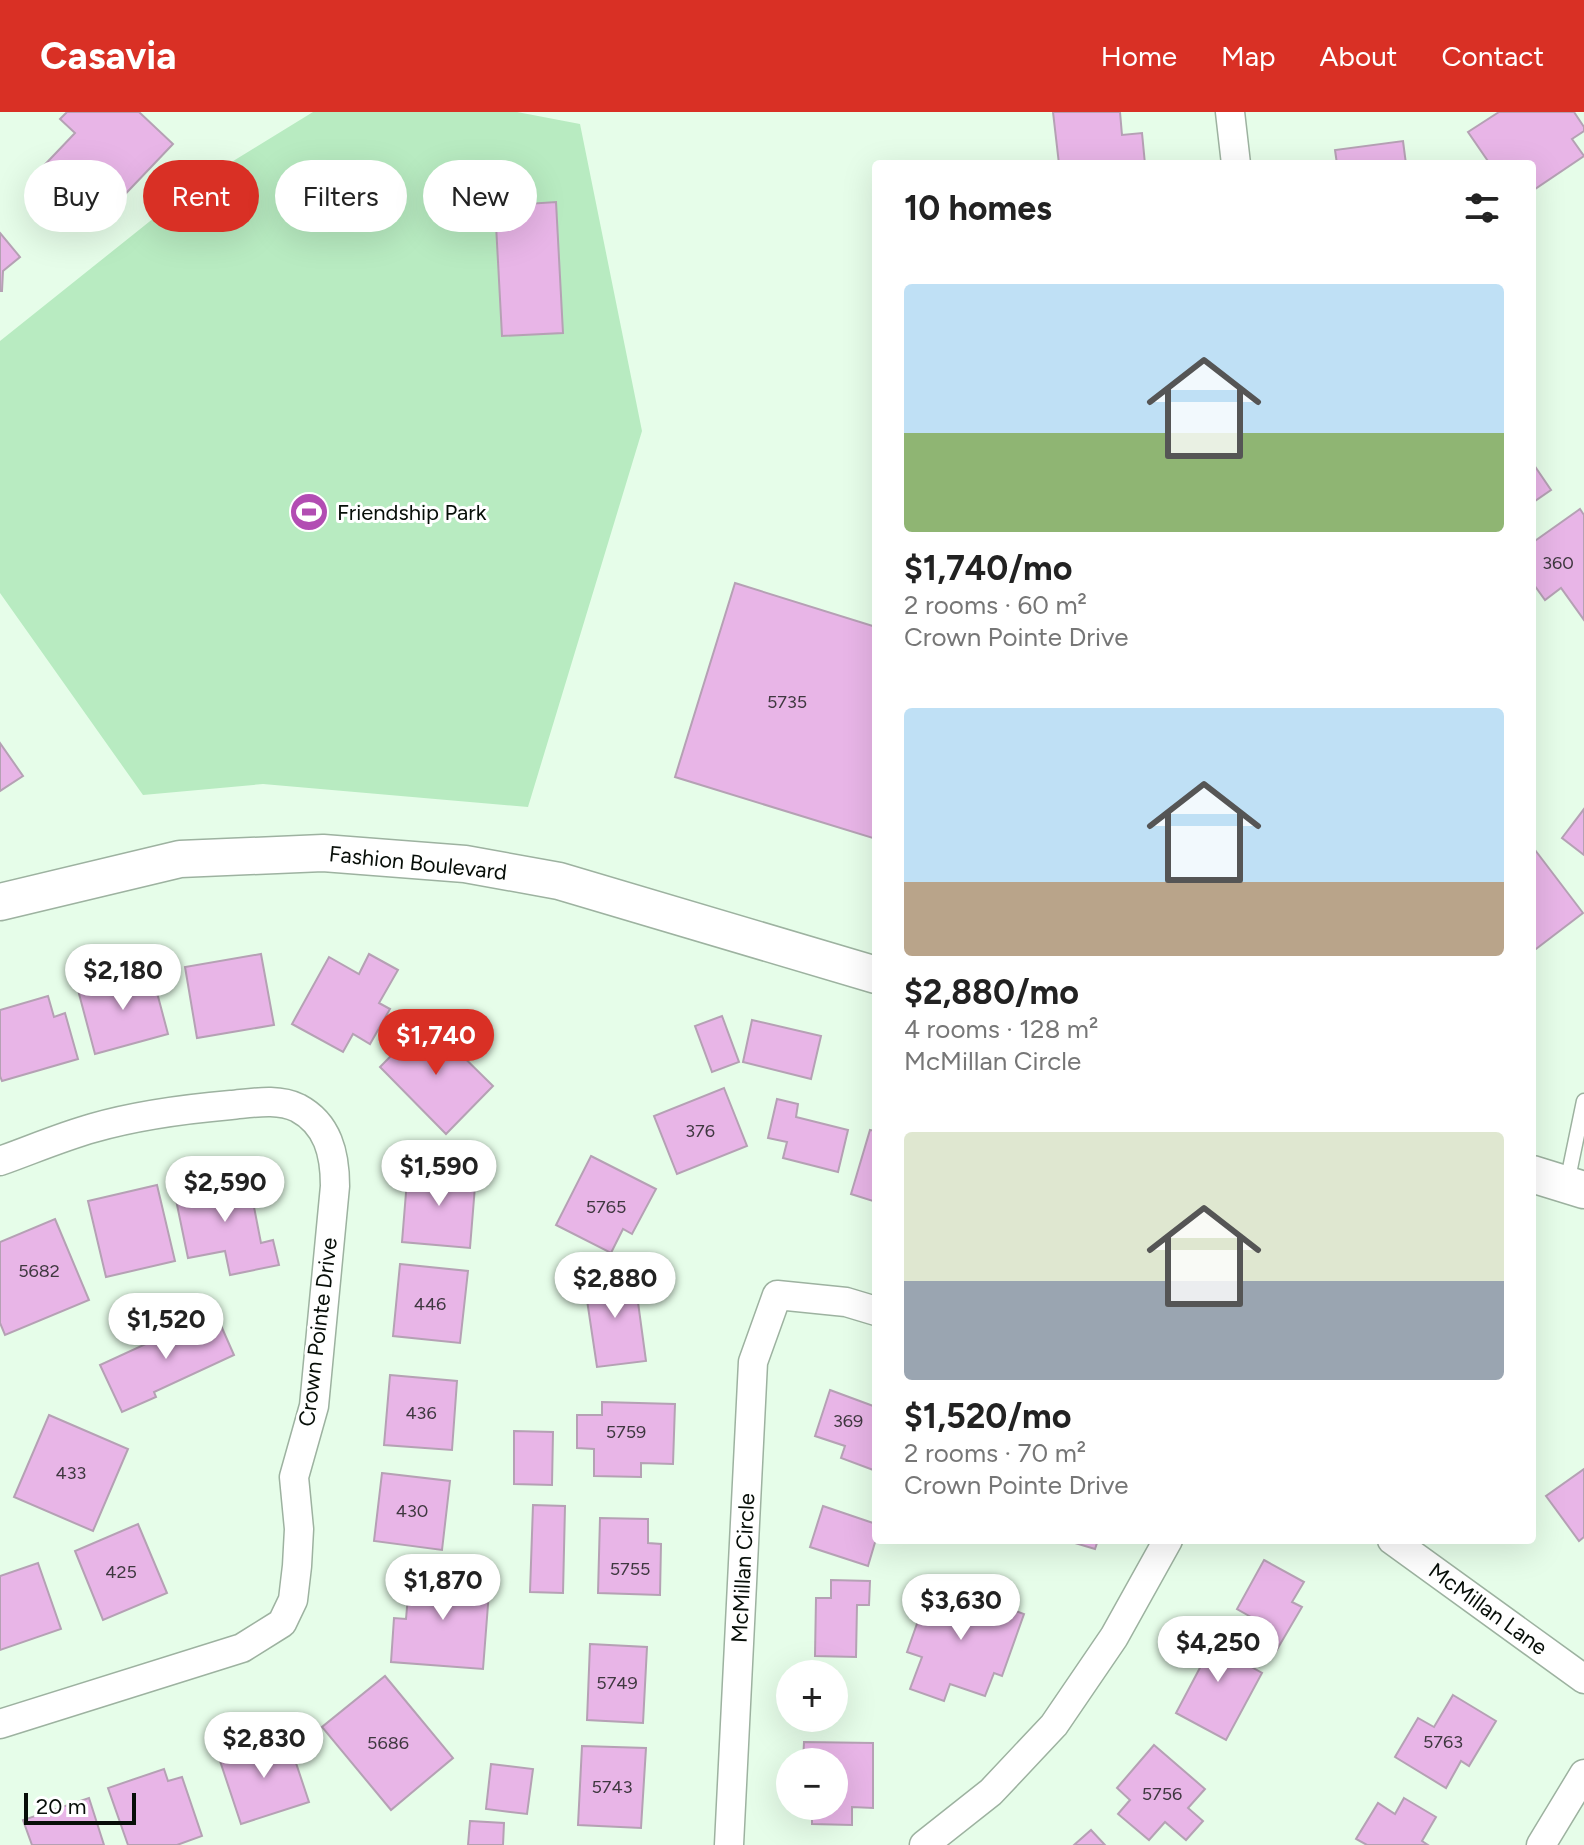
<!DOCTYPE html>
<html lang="en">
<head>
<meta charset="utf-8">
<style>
  body { margin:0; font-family:Figtree,sans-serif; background:#f6f6f6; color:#222; height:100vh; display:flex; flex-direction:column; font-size:30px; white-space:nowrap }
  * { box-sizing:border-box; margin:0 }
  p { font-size:26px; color:#767676 }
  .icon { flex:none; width:44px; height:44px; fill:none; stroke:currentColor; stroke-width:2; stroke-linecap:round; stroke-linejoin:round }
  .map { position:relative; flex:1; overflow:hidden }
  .drawer { position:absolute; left:872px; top:48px; width:664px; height:1384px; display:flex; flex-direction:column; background:#fff; border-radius:8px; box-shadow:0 8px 32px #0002 }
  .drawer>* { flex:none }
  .hud { position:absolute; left:24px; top:48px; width:728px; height:72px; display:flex; gap:16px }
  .controls { position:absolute; left:776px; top:1548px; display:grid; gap:16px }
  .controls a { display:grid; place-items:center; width:72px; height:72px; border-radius:50%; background:#fff; box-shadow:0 8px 32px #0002; font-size:40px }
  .scale { position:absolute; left:24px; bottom:20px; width:112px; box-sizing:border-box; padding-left:8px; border:4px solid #070e08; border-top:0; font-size:22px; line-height:28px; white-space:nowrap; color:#070e08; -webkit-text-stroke:6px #fff; paint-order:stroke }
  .price { position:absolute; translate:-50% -68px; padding:0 18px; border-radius:28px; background:#fff; color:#222; font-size:26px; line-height:52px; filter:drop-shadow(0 2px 4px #0008) }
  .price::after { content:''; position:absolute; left:50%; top:48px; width:24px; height:18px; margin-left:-12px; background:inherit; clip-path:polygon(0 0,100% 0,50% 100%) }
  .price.current { background:#d93025; color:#fff }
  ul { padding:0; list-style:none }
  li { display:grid; align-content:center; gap:16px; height:424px; padding:0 32px }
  li span { display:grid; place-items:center; height:248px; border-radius:8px; color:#555 }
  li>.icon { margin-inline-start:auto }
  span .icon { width:144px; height:144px; fill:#fffc; stroke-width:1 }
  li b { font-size:34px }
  h2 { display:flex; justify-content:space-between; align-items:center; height:96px; padding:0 32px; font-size:34px }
  .tag { padding:0 28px; border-radius:36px; background:#fff; box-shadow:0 8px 32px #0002; font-size:28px; line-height:72px }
  .tag.current { background:#d93025; color:#fff }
  header { display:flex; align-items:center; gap:48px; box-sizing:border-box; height:112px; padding:0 40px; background:#d93025; color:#fff }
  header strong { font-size:38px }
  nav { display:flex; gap:44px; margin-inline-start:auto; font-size:28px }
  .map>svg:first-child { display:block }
</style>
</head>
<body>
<header>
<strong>Casavia</strong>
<nav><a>Home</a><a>Map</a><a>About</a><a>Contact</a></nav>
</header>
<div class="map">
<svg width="1584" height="1733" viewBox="0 0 1584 1733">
  <rect width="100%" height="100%" fill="#e6fde9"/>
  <polygon fill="#b8ebc1" points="313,0 517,0 580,12 642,319 528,695 263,672 143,683 0,481 0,229 199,70"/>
  <g fill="#e8b5e7" stroke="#b5a1b4" stroke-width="2">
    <polygon points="67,0 139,0 173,32 91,118 34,64 75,21 60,7"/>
    <polygon points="1053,0 1120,0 1122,23 1142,21 1145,52 1059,52"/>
    <polygon points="1499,0 1574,0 1584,15 1584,19 1572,27 1584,44 1532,79 1532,52 1490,52 1468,20"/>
    <polygon points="1403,29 1406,52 1337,52 1335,38"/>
    <polygon points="556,90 563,221 502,224 495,94"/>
    <polygon points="0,121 20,145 3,159 2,179 0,179"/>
    <polygon points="1532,350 1551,378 1532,391"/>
    <polygon points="1580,397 1584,403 1584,508 1561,476 1545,488 1532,470 1532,431"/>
    <polygon points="735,471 876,515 876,727 675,665"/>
    <polygon points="0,631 23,664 0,679"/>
    <polygon points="1584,697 1584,743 1562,726"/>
    <polygon points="1532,734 1583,801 1532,840"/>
    <polygon points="261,842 274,913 197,926 185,855"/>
    <polygon points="369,842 398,858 379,891 390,897 370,932 353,922 343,940 292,912 329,845 359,862"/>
    <polygon points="151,858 168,922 95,942 78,878"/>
    <polygon points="48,884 54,905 65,901 78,947 2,969 0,964 0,898"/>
    <polygon points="722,904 739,950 712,960 695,914"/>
    <polygon points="426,908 493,974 446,1022 380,955"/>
    <polygon points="752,908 821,924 811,967 743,950"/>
    <polygon points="724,976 747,1034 677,1062 654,1004"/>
    <polygon points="777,987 798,992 796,1005 848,1018 838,1060 783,1046 787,1030 768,1026"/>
    <polygon points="870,1018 876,1019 876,1090 851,1082"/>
    <polygon points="591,1044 656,1077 632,1122 623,1117 611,1141 556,1113"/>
    <polygon points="408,1056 476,1062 470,1136 402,1130"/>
    <polygon points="247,1059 261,1131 273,1128 279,1153 230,1163 225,1139 188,1146 175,1083 205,1077 203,1067"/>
    <polygon points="157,1073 175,1149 106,1165 88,1089"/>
    <polygon points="55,1107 89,1188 5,1223 0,1211 0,1130"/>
    <polygon points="400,1152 468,1159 460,1231 393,1224"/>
    <polygon points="634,1161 646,1249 597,1255 584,1168"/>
    <polygon points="215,1200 234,1243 154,1280 156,1285 122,1300 100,1253"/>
    <polygon points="390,1263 457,1269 452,1338 384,1333"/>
    <polygon points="830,1278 876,1295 876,1359 841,1346 845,1334 815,1324"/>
    <polygon points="602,1290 675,1292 673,1352 641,1351 641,1365 594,1364 594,1337 577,1336 577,1303 602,1303"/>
    <polygon points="49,1303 128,1337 93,1419 14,1385"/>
    <polygon points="514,1319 553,1320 552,1373 514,1372"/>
    <polygon points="1584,1357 1584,1425 1579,1429 1546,1384"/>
    <polygon points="382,1361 450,1369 442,1438 374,1429"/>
    <polygon points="533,1393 565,1394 563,1481 530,1480"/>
    <polygon points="823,1394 876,1412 876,1427 868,1454 810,1435"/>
    <polygon points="600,1406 648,1407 648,1431 661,1432 660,1483 598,1481"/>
    <polygon points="138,1412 167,1481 103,1508 75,1439"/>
    <polygon points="1065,1428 1098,1428 1095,1437"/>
    <polygon points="1264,1448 1304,1470 1292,1490 1302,1495 1275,1541 1241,1521 1251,1505 1237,1497"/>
    <polygon points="38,1451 61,1517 0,1538 0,1464"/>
    <polygon points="410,1461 490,1467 483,1557 391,1550 394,1506 406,1507"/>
    <polygon points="831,1468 870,1469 869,1493 857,1493 856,1545 815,1544 816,1486 831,1486"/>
    <polygon points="932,1469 1024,1502 1002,1564 994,1561 985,1584 950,1572 944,1589 910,1577 922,1545 907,1540"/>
    <polygon points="1204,1511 1238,1530 1230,1543 1262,1561 1226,1628 1176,1601 1203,1550 1188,1541"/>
    <polygon points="590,1532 647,1535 643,1611 587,1608"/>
    <polygon points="385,1564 453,1646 391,1698 322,1615"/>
    <polygon points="1453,1583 1496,1609 1469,1654 1461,1649 1446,1676 1395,1645 1418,1606 1434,1615"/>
    <polygon points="287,1624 309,1690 241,1712 219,1646"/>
    <polygon points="804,1630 873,1631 873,1696 852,1695 852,1713 812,1712 812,1694 834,1694 834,1650 803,1650"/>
    <polygon points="1154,1633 1205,1677 1188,1696 1203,1709 1186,1728 1165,1710 1149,1728 1118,1702 1130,1688 1117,1676"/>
    <polygon points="582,1634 646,1636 641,1716 578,1713"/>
    <polygon points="491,1652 533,1657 527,1702 486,1697"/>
    <polygon points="164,1657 168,1669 182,1665 202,1724 177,1733 128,1733 108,1676"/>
    <polygon points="89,1686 104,1733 32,1733 23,1708"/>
    <polygon points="1404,1686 1436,1705 1422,1729 1428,1733 1367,1733 1356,1727 1378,1691 1395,1702"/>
    <polygon points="470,1709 504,1711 503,1733 468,1733"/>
    <polygon points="1091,1718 1105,1733 1074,1733"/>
  </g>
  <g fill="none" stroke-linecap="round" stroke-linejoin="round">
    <g stroke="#9db2a0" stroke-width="17">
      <polyline id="service" points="1567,1071 1584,989"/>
    </g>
    <g stroke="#9db2a0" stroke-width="31">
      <g id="minor">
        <polyline points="1230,0 1236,52"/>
        <path d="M0,1049C31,1038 61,1025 93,1016C138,1003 185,997 231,993C253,991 278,986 298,996C328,1012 335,1042 335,1074L314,1294L294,1365L299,1417L297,1454L293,1488L282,1511L242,1536L0,1612"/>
        <polyline points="1392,1428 1584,1567"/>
        <polyline points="729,1733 753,1250 777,1183 846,1190 876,1199"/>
        <polyline points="924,1733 991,1680 1054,1613 1114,1525 1168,1428"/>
        <polyline points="1541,1733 1584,1662"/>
      </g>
    </g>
    <g stroke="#9db2a0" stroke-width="39">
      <g id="tertiary">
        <polyline points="0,790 180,747 323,741 465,752 559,769 876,863"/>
        <polyline points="1532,1062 1584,1078"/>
      </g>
    </g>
    <use href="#service" stroke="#fff" stroke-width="14"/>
    <use href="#minor" stroke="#fff" stroke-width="28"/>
    <use href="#tertiary" stroke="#fff" stroke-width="36"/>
  </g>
  <defs>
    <g id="stadium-disc" transform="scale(2)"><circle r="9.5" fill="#b24db3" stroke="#fff"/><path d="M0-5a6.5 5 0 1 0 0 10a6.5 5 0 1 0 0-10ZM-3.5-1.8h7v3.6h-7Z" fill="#fff"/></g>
  </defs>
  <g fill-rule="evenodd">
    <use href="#stadium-disc" x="309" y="400"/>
  </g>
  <g text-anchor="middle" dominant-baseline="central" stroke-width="6" stroke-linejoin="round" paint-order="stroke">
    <g font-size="18" fill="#3f3840">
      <text x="1558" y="451">360</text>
      <text x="787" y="590">5735</text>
      <text x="700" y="1019">376</text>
      <text x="606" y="1095">5765</text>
      <text x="39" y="1159">5682</text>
      <text x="430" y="1192">446</text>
      <text x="421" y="1301">436</text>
      <text x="848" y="1309">369</text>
      <text x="626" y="1320">5759</text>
      <text x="71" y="1361">433</text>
      <text x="412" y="1399">430</text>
      <text x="630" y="1457">5755</text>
      <text x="121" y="1460">425</text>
      <text x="617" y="1571">5749</text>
      <text x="1443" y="1630">5763</text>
      <text x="388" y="1631">5686</text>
      <text x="612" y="1675">5743</text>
      <text x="1162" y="1682">5756</text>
    </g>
    <g font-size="22" fill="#070e08" stroke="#fff" text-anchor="start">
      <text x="337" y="400">Friendship Park</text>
    </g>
    <g font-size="22" fill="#070e08" stroke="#fff">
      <text transform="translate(418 751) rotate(6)">Fashion Boulevard</text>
      <text transform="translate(318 1220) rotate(-83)">Crown Pointe Drive</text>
      <text transform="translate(743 1456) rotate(-87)">McMillan Circle</text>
      <text transform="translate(1488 1497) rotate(36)">McMillan Lane</text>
    </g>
  </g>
</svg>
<div class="controls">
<a>+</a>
<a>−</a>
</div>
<div class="scale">20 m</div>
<b class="price" style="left:123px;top:900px">$2,180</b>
<b class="price current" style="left:436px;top:965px">$1,740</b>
<b class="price" style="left:439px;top:1096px">$1,590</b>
<b class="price" style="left:225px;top:1112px">$2,590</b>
<b class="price" style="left:615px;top:1208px">$2,880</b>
<b class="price" style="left:166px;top:1249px">$1,520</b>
<b class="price" style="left:443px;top:1510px">$1,870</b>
<b class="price" style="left:961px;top:1530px">$3,630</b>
<b class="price" style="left:1218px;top:1572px">$4,250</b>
<b class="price" style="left:264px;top:1668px">$2,830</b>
<div class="hud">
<a class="tag">Buy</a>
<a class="tag current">Rent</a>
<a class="tag">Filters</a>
<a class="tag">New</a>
</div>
<section class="drawer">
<h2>10 homes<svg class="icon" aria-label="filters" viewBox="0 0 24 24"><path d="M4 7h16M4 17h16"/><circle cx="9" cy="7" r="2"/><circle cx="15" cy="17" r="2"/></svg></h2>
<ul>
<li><span style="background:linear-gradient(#bfe0f5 60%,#8fb573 0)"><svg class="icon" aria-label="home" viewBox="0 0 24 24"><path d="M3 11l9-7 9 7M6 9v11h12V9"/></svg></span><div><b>$1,740/mo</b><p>2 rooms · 60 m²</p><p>Crown Pointe Drive</p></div></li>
<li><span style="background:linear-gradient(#bfe0f5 70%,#b9a48a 0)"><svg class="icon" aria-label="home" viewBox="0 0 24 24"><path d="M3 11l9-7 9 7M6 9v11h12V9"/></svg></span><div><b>$2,880/mo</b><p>4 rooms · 128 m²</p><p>McMillan Circle</p></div></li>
<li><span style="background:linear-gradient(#dfe7d0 60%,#9aa5b1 0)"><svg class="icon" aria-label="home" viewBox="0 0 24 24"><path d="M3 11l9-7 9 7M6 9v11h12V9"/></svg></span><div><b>$1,520/mo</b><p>2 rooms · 70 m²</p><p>Crown Pointe Drive</p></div></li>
</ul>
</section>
</div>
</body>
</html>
